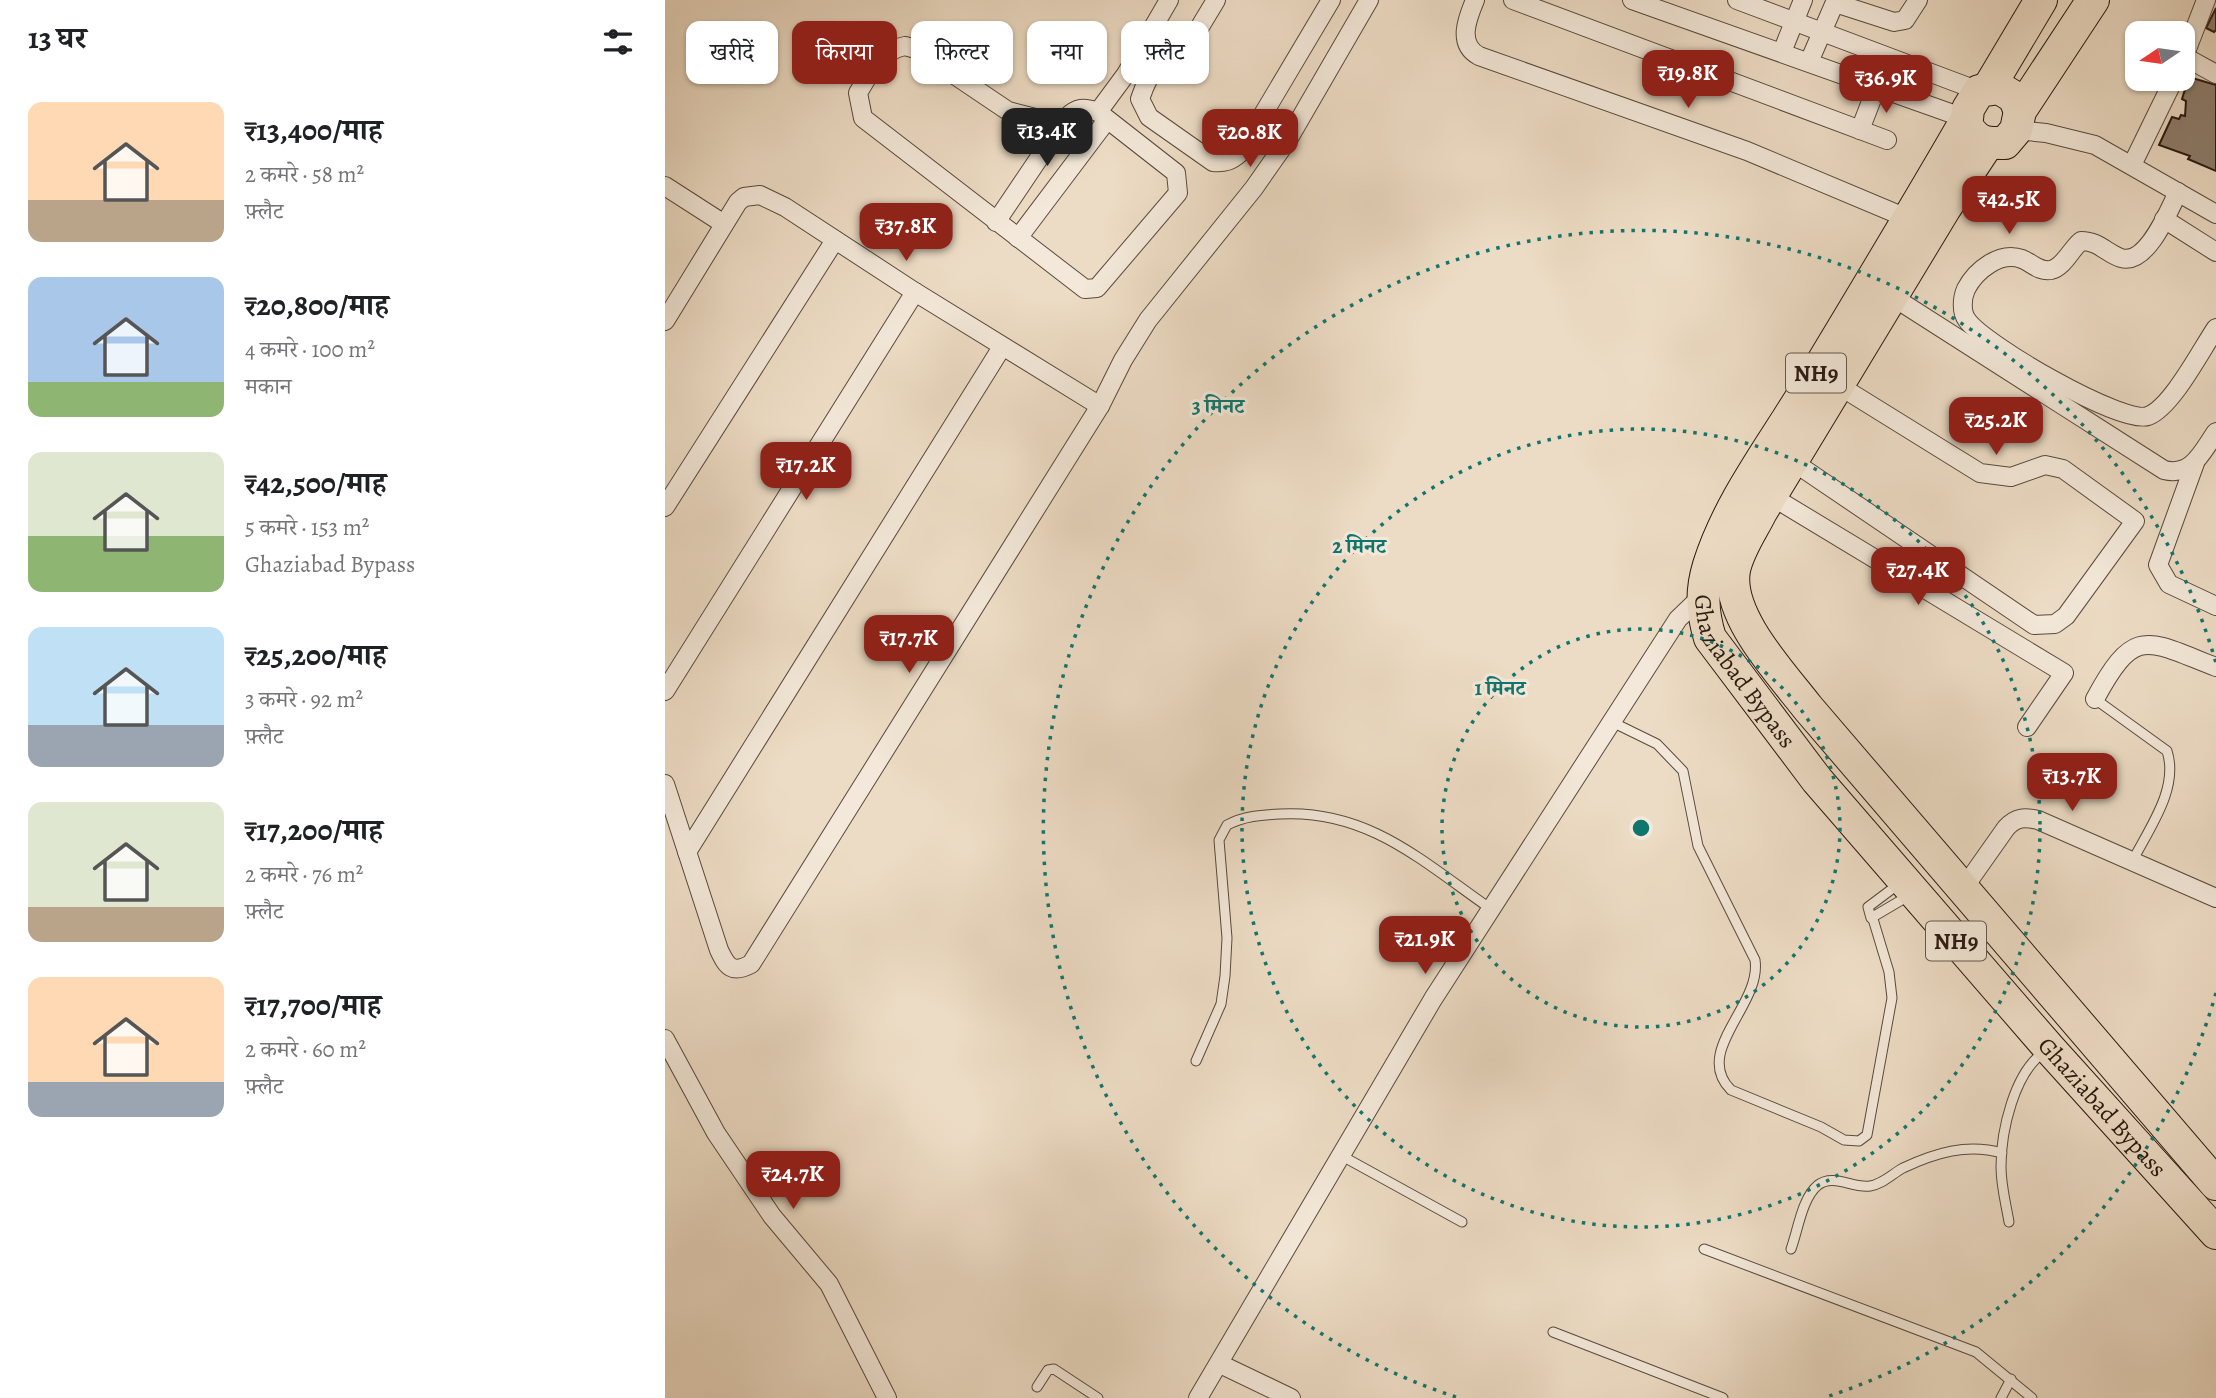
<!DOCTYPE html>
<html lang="hi">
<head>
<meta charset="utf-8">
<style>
  body { margin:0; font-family:Alegreya,"Noto Serif Devanagari",serif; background:#f2f2f2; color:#202124; height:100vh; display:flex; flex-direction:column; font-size:26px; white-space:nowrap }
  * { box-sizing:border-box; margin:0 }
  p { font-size:23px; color:#757577 }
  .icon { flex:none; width:38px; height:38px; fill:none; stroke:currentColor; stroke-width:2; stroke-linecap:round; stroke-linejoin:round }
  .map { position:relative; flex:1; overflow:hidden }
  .sheet { display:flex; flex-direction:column; background:#fff; width:665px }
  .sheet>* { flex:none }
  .hud { position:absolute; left:21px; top:21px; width:665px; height:63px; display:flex; gap:14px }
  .needle { width:46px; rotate:257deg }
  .fabs { position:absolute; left:1460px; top:21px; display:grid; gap:14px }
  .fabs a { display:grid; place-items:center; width:70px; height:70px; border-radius:14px; background:#fff; box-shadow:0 2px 5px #0004; font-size:35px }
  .price { position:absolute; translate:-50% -60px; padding:0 16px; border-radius:14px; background:#8f2418; color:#fff; font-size:23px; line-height:46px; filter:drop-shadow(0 2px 4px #0008) }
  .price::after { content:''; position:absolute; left:50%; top:42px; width:21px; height:16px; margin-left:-10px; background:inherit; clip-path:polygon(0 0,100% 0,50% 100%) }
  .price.on { background:#222; color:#fff }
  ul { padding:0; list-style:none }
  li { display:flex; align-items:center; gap:21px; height:175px; padding:0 28px }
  li span { display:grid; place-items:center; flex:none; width:196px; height:140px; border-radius:14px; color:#555 }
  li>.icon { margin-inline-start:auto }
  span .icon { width:84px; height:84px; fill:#fffc; stroke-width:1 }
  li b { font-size:30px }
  h2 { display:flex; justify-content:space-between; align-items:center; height:84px; padding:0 28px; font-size:30px }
  .chip { padding:0 24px; border-radius:14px; background:#fff; box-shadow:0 2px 5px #0004; font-size:24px; line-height:63px }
  .chip.on { background:#8f2418; color:#fff }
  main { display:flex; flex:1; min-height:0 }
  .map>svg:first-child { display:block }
</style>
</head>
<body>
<main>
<section class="sheet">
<h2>13 घर<svg class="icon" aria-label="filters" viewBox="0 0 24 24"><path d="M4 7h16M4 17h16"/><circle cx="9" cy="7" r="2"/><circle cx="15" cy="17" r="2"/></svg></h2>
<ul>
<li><span style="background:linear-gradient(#ffd9b3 70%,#b9a48a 0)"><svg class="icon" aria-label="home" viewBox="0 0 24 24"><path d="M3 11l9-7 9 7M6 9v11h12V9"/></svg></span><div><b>₹13,400/माह</b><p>2 कमरे · 58 m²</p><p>फ़्लैट</p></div></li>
<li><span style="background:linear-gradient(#a9c7e8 75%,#8fb573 0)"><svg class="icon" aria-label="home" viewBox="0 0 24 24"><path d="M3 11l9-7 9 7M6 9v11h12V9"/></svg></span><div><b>₹20,800/माह</b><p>4 कमरे · 100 m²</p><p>मकान</p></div></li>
<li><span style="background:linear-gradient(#dfe7d0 60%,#8fb573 0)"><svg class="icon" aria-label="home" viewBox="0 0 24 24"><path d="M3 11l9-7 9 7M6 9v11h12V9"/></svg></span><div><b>₹42,500/माह</b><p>5 कमरे · 153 m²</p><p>Ghaziabad Bypass</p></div></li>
<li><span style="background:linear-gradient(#bfe0f5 70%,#9aa5b1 0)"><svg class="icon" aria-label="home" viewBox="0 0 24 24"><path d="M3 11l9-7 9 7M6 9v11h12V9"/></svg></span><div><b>₹25,200/माह</b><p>3 कमरे · 92 m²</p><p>फ़्लैट</p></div></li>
<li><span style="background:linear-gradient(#dfe7d0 75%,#b9a48a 0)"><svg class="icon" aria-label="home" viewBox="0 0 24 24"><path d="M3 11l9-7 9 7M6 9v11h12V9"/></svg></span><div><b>₹17,200/माह</b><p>2 कमरे · 76 m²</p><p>फ़्लैट</p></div></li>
<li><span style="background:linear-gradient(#ffd9b3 75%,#9aa5b1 0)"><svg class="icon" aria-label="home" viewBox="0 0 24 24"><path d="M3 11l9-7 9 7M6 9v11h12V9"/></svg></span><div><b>₹17,700/माह</b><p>2 कमरे · 60 m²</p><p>फ़्लैट</p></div></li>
</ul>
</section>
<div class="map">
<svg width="1551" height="1398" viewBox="0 0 1551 1398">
  <rect width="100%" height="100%" fill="#eddcc5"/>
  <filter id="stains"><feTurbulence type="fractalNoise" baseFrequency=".00286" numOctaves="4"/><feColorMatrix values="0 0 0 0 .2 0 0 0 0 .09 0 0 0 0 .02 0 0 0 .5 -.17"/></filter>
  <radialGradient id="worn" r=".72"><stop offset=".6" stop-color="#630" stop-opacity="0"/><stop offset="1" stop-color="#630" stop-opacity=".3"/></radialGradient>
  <g fill="#8e7e6e" stroke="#281910" stroke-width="2">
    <polygon points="1551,8 1551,30 1549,32 1541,28"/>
    <polygon points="1524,77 1551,85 1551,171 1523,159 1525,156 1494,145 1507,117 1514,119 1516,115 1520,116 1521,101 1517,99"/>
  </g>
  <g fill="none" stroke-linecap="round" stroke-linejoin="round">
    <g stroke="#594a3d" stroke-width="11">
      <g id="lane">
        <path d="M1430,699L1502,751C1514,788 1485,827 1468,860"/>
        <path d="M947,722L992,744L1018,771L1033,846L1090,960C1097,1005 1027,1051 1066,1090L1156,1127L1179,1140L1194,1141L1202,1135L1227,998L1224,972L1208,919"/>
        <polyline points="1235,883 1203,907 1206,918 1245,895"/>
        <path d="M531,1061L556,1004L560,976L562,938L554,840L562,825C579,816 596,815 615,814C703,809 758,862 826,909"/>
        <polyline points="677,1156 797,1222"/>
        <path d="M1344,1222C1341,1204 1336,1186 1336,1167C1336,1131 1349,1073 1379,1052"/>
        <polyline points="1039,1249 1311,1352 1367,1398"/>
        <path d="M1126,1249C1133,1230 1137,1198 1153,1185C1169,1173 1188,1189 1205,1186C1218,1184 1227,1174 1238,1168C1270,1153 1302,1143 1337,1153"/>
        <polyline points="888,1332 1058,1398"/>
        <polyline points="372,1387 383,1370 389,1369 433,1398"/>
        <polyline points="1336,1398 1346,1379"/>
      </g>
    </g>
    <g stroke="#594a3d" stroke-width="20">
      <g id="street">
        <path d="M551,0L530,35C502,42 484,72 475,99L484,117L548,162C560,163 566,161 575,153L666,0"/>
        <path d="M810,0C802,19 792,44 814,56L1082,151L1244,219"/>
        <polyline points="848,0 1222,140"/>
        <polyline points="967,0 1302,119"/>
        <polyline points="1072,0 1314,91"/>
        <polyline points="1170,3 1229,22 1240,20 1253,0"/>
        <path d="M240,46L251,49L343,111L378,120L401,118C412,107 419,107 433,112L511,173L513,193L432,288L420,289L198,118L193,93C205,73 216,50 240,46Z"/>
        <polyline points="1117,52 1138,0"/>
        <polyline points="1520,57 1551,74"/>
        <polyline points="1144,62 1171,0"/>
        <polyline points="1517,62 1541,0"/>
        <polyline points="433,112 461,74 504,0"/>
        <polyline points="1195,130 1212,86"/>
        <polyline points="1351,130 1381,133 1430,145 1551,214"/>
        <polyline points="1467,165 1509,79"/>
        <polyline points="0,186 59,224"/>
        <path d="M1513,192C1504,210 1482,266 1456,258C1441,253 1434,241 1416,241C1406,249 1399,267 1386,270C1374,272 1367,263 1357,259C1335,251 1311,270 1301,289C1297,298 1296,312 1302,320C1318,344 1457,425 1483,416C1507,407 1536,350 1551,328"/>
        <polyline points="1499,219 1551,252"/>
        <polyline points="331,222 401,118"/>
        <polyline points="353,238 442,120"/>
        <path d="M1228,297L1499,470C1527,477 1537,452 1551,432"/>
        <polyline points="0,321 73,202 79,197 95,195 120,207 250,292 435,406"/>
        <polyline points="1127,461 1369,625 1390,624 1401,616 1470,521 1398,469 1380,465 1346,477 1315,473 1173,385"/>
        <polyline points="1530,463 1493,565 1504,584 1551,606"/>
        <polyline points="1106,496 1399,673 1362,727"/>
        <polyline points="0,507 170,240"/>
        <polyline points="0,691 250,292"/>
        <path d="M1430,699C1470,625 1481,640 1551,667"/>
        <path d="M0,784L54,950C62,967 67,974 86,964L435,406L458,360L483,320L589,188L624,138L704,0"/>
        <polyline points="22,852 337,347"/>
        <path d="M1298,889L1341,828C1351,817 1359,817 1373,820L1551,898"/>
        <polyline points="0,1039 51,1133 107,1216 164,1284 222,1398"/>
        <polyline points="555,1364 626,1398"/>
        <polyline points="533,1398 768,999 1013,619 1037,596"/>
      </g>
    </g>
    <g stroke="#281910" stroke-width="34">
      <g id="highway">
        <polyline points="1323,89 1376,0"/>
        <path id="s1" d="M1355,111L1349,97L1334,88L1314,91L1303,109L1302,119C1249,211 1194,302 1139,393C1105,449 1064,502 1044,565C1036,591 1037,612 1045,638L1152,780L1384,1048L1551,1233"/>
        <path d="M1308,134C1316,144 1327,143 1340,143L1351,130L1355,111L1428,0"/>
        <path d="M1323,143L1280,208L1096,512C1087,530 1073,550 1069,570C1061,616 1117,674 1143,708L1551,1184"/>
      </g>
    </g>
    <use href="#lane" stroke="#f3e8d9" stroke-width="9"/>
    <use href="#street" stroke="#f3e8d9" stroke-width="18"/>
    <use href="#highway" stroke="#eddcc5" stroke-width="32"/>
  </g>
  <g fill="none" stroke="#0f766e" stroke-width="3.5" stroke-dasharray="3.5 7">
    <circle cx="976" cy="828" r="199"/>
    <circle cx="976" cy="828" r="399"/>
    <path d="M1551 993A598 598 0 0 1 1161 1397M791 1397A598 598 0 1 1 1551 663"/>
  </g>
  <g text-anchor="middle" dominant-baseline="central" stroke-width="6" stroke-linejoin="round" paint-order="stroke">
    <g fill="#f3e8d9" stroke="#65574c" stroke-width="2">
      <rect x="1121" y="353.5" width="60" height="39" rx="5"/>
      <rect x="1261" y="921.5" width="60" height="39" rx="5"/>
    </g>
    <g font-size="23" font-weight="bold" fill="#281910">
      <text x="1151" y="373">NH9</text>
      <text x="1291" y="941">NH9</text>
    </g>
    <g font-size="24" fill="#281910" stroke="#f3e8d9">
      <text stroke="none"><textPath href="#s1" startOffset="719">Ghaziabad Bypass</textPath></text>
      <text stroke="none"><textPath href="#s1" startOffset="1286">Ghaziabad Bypass</textPath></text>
    </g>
  </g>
  <circle cx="976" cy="828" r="10" fill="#0f766e" stroke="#f3e8d9" stroke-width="3.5"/>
  <g font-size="21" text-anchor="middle" font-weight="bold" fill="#0f766e" stroke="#f3e8d9" stroke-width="6" stroke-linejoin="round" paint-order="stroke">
    <text x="553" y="413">3 मिनट</text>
    <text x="694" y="553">2 मिनट</text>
    <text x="835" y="695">1 मिनट</text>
  </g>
  <rect width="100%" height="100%" filter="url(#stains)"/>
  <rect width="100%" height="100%" fill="url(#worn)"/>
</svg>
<div class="fabs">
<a><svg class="needle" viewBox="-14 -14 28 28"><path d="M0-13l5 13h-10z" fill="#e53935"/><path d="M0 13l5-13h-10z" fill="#757577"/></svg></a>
</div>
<b class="price" style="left:1023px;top:110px">₹19.8K</b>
<b class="price" style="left:1221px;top:115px">₹36.9K</b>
<b class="price on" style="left:382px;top:168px">₹13.4K</b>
<b class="price" style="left:585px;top:169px">₹20.8K</b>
<b class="price" style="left:1344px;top:236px">₹42.5K</b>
<b class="price" style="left:241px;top:263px">₹37.8K</b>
<b class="price" style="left:1331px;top:457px">₹25.2K</b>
<b class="price" style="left:141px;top:502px">₹17.2K</b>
<b class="price" style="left:1253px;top:607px">₹27.4K</b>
<b class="price" style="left:244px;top:675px">₹17.7K</b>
<b class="price" style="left:1407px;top:813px">₹13.7K</b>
<b class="price" style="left:760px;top:976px">₹21.9K</b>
<b class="price" style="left:128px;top:1211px">₹24.7K</b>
<div class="hud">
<a class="chip">खरीदें</a>
<a class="chip on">किराया</a>
<a class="chip">फ़िल्टर</a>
<a class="chip">नया</a>
<a class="chip">फ़्लैट</a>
</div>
</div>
</main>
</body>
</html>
